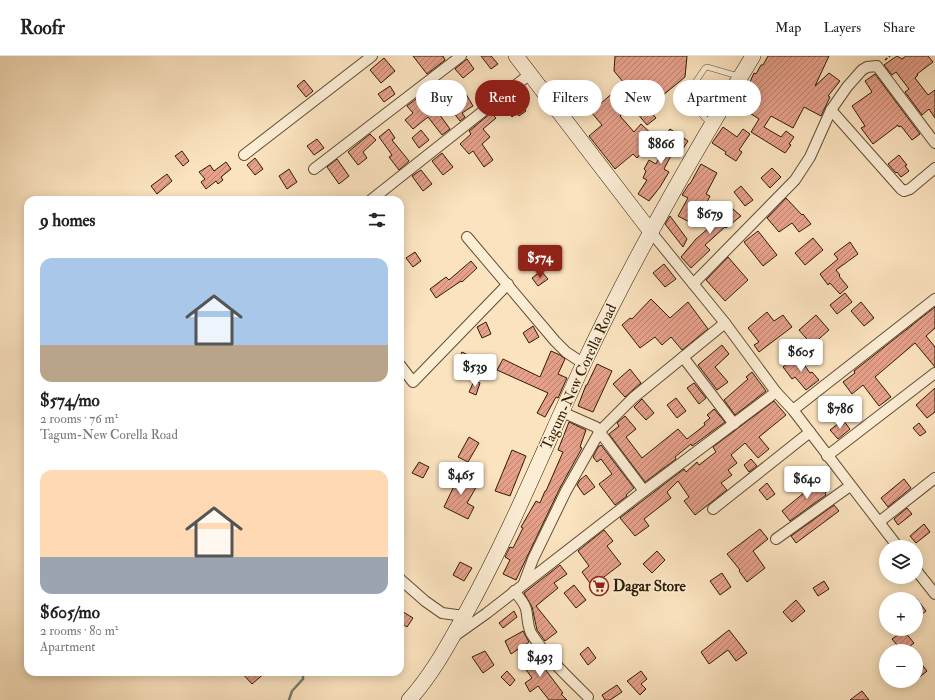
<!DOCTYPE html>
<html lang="en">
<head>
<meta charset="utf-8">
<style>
  body { margin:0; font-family:"IM FELL Double Pica",serif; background:#f6f6f6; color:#222; height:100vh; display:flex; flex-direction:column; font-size:15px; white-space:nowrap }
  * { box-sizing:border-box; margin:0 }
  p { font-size:13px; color:#767676 }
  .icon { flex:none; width:22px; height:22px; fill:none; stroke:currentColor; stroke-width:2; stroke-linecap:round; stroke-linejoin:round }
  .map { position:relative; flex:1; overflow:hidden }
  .side { position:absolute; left:24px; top:140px; width:380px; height:480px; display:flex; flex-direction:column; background:#fff; border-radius:12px; box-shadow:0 2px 10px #0003 }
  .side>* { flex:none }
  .guide { position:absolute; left:416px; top:24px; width:380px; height:36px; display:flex; gap:8px }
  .tools { position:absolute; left:879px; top:484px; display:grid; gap:8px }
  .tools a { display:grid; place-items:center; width:44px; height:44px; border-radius:50%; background:#fff; box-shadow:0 2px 10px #0003; font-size:20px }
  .price { position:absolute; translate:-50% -34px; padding:0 9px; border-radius:4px; background:#fff; color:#222; font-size:13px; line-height:26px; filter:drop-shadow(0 1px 2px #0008) }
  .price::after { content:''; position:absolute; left:50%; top:24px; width:12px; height:9px; margin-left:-6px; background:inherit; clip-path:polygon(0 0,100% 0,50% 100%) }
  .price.active { background:#8f2418; color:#fff }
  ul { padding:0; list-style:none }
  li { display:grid; align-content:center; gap:8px; height:212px; padding:0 16px }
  li span { display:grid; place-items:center; height:124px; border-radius:12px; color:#555 }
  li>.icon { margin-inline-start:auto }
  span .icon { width:72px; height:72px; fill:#fffc; stroke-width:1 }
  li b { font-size:17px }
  h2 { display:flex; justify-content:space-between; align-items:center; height:48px; padding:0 16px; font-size:17px }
  .chip { padding:0 14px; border-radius:18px; background:#fff; box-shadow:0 2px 10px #0003; font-size:14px; line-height:36px }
  .chip.active { background:#8f2418; color:#fff }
  header { display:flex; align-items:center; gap:24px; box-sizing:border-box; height:56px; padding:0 20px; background:#fff; border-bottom:1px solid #e0e0e0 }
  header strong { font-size:19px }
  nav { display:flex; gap:22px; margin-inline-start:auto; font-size:14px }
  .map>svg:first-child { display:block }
</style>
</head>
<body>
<header>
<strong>Roofr</strong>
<nav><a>Map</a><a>Layers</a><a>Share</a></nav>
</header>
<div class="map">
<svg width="935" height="644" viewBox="0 0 935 644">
  <defs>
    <pattern id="building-hatch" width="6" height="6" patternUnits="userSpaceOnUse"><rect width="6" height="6" fill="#e6a08b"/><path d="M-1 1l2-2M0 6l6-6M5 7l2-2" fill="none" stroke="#bb826f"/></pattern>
  </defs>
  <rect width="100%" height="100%" fill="#fbe3bf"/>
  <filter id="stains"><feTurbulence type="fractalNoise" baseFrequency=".005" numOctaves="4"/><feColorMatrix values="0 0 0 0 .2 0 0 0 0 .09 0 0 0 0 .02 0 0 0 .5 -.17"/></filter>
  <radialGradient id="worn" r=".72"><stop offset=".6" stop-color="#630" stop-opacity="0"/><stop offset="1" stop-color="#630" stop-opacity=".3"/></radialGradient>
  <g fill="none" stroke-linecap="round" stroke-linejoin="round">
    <polyline stroke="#747c71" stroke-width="2.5" points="289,644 292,635 303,623 303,616"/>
  </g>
  <g fill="url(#building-hatch)" stroke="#2e1c02">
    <polygon points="413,0 443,0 445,4 427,18"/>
    <polygon points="481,0 491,0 498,8 491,13"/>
    <polygon points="615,0 687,0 685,21 662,40 635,38 656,62 647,69 631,50 620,60 634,76 641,68 656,82 637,102 633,98 615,113 589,80 602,69 591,56 624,27 614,15"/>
    <polygon points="768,0 829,0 815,30 829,17 840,25 828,40 830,41 821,60 804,51 793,72 771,60 764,71 781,81 786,75 794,81 789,88 791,89 785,97 751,76 759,63 739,50 752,29 749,28 754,17 756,18 761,9 763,9"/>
    <polygon points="897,0 902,3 906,0 928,0 933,6 917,18 918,19 915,22 928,39 935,34 935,62 929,53 922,59 905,36 909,33 896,16 892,19 884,9"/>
    <polygon points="384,2 395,15 381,27 370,14"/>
    <polygon points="467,3 474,13 463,22 455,13"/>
    <polygon points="875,18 920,78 912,84 901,70 899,71 898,69 873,88 861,72 865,70 852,50 872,36 865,25"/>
    <polygon points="304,24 313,35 306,41 297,30"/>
    <polygon points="390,30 395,38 384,46 378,38"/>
    <polygon points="424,37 450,73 442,79 428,61 413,73 405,64 413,57 407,50"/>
    <polygon points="466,38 473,50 462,57 465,61 460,65 450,52 460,45 459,43"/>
    <polygon points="514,39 526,55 519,60 517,57 512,61 502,48"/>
    <polygon points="491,57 496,62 483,73 490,81 482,88 493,104 484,111 473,95 469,98 460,88 471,78 469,75"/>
    <polygon points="723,71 737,81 743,73 750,78 739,94 742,96 736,105 725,98 726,96 712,87"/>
    <polygon points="389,73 395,82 392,84 409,105 399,114 389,101 392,99 379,81"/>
    <polygon points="670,73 688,85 682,94 676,90 664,113 669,116 660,131 649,145 638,138 647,124 643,122 646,115 644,113 649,104 656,108 663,94 657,91"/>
    <polygon points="421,74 429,84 419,92 412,82"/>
    <polygon points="370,78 376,84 363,96 367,102 358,109 348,96"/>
    <polygon points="317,83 324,92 314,99 307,90"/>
    <polygon points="182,95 189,105 183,110 175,100"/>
    <polygon points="442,97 453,111 443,119 432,105"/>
    <polygon points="899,99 907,109 905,110 909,115 901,121 897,116 896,117 888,108"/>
    <polygon points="255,102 263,113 255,119 247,109"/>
    <polygon points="337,103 349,120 339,128 327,111"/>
    <polygon points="226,106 231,113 221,121 223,124 218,128 216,125 206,133 201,126 205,123 199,116 210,109 214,115"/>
    <polygon points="701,108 717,117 706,138 710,140 695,169 678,160 688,142 682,139 689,128 690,128"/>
    <polygon points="772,112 781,121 770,132 761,122"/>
    <polygon points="289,113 297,126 287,133 279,120"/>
    <polygon points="421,114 432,128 423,135 412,120"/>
    <polygon points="167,118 172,125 157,138 151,130"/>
    <polygon points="741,130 753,144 745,150 734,136"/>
    <polygon points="786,142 802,159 803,158 811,168 799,176 792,167 779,176 767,162"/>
    <polygon points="726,147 741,160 726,172 725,171 705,189 710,194 691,212 681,201 696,183 717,165 714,162"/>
    <polygon points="670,160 687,183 683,191 665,168"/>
    <polygon points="758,175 777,199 763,210 744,186"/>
    <polygon points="813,182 823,194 805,209 795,197"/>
    <polygon points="850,186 858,198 836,214 840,219 839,220 848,231 840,238 830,227 828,229 820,218 838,203 834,198"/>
    <polygon points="415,196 421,205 413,211 406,202"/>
    <polygon points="728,201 748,224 725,245 706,224"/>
    <polygon points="471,205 477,212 462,226 461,225 436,242 430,233 446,221 449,224"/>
    <polygon points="664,208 676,223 665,231 653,217"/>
    <polygon points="541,215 548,223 538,230 532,222"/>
    <polygon points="845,237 852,246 837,258 830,249"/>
    <polygon points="651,243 670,262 688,246 708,273 682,294 671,281 662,289 655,281 640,292 622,269 630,262 632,263"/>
    <polygon points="861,246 874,262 864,270 851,255"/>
    <polygon points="935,251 935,272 926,280 935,291 935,311 915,287 875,321 891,341 879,350 863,329 852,338 843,326 855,317 854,315"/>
    <polygon points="767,256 774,265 783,259 792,271 759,296 754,289 759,286 748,272"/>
    <polygon points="816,259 829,274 812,289 799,274"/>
    <polygon points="486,266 491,278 482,282 477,271"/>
    <polygon points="533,270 539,281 529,287 523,277"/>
    <polygon points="722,289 729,298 715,311 728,326 717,334 698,309"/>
    <polygon points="551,295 560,299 565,303 558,318 567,322 558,342 556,341 545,361 537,357 548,337 497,314 503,303 540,321"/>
    <polygon points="462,296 476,303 473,310 459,303"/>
    <polygon points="798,300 810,317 812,316 819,324 806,334 795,321 792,323 783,311"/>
    <polygon points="597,308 612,315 593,356 578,350 586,329 587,329"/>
    <polygon points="630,313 641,327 625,341 613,328"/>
    <polygon points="752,316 766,335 735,359 724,344 748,323 746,321"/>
    <polygon points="474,325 480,327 476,339 469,336"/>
    <polygon points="694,327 706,342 699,348 687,332"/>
    <polygon points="935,332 935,356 927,362 916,349"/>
    <polygon points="676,342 686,355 677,362 667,349"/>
    <polygon points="642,343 654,357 646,364 634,351"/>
    <polygon points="774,345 786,359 759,381 769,393 758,402 745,387 731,399 737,407 728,414 732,419 721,427 727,434 695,459 684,445 689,441 678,425 667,436 671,442 644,463 649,470 635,480 620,462 684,413 686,416 697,406 699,409 716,396 713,391"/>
    <polygon points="714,353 725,366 692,390 691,388 675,401 676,403 645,426 609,378 619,370 617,367 625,360 636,373 626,381 642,402 678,373 687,383 705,369 704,367 710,362 707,359"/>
    <polygon points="843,364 850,373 838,383 830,374"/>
    <polygon points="569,366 586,374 580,391 582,392 560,432 516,524 503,518 510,504 505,501 510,491 513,492 523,472 521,471 536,445 540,447 545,435 546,435 563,396 558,394"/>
    <polygon points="919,367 926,376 920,380 913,372"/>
    <polygon points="469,381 479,387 468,406 458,401"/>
    <polygon points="601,389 634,432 626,439 627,440 615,449 599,428 612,418 601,403 597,406 593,401 598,391"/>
    <polygon points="512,394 526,400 510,440 495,435"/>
    <polygon points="751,403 757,410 749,416 744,409"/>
    <polygon points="419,406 429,411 423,422 412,417"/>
    <polygon points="456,417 478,428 467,447 474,451 468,463 444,451 454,430 451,428"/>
    <polygon points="586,419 595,431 584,439 577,429 580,424"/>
    <polygon points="822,422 830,433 825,437 826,439 790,465 782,455"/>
    <polygon points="904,423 911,432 888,451 881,442"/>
    <polygon points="767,427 775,438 767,444 759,434"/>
    <polygon points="834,449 839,455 796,487 791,480"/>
    <polygon points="907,452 912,458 898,469 894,463"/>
    <polygon points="924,468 930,476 916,487 910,480"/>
    <polygon points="760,473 768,483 753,495 765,512 747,526 739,515 740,514 727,498"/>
    <polygon points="604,474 613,485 607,490 621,508 592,530 582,516 589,510 578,495"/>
    <polygon points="657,495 665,504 652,517 643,508"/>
    <polygon points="460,506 472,512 464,525 453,519"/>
    <polygon points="560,509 567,518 554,527 558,532 536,550 557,576 545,585 537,574 532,551 524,537"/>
    <polygon points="722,517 731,531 720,539 710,525"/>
    <polygon points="824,525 829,533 818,540 813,532"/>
    <polygon points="574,529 586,544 576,552 564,537"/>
    <polygon points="916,542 926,555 916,563"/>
    <polygon points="796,544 805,555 792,566 783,556"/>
    <polygon points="400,554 413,562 407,571 400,566"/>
    <polygon points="514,555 517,561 503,572 499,567"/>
    <polygon points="729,574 747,597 736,605 728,594 709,608 701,596"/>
    <polygon points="523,575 529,586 511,598 505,585"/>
    <polygon points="904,575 914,587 909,591 911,595 902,595 892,583"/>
    <polygon points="588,591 596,602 588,609 580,598"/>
    <polygon points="530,593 563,637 561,638 567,644 549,644 538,630 530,636 525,627 532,622 519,604"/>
    <polygon points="485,595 494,609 483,617 472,601"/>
    <polygon points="916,601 927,615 916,624"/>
    <polygon points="507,615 515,624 510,630 501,621"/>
    <polygon points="641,615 647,623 641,628 646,633 640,639 627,625"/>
    <polygon points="241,616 266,616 252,628"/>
    <polygon points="617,629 622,636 610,644 605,644 602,639"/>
    <polygon points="862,635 869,644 850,644"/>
  </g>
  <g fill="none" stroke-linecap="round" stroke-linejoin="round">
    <g stroke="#614e31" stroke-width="6">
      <polyline id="lane" points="711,69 687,42 687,40 688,37 705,12 707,11 738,20"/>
    </g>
    <g stroke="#614e31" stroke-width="12">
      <g id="street">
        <polyline points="831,54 901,133 904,135 910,133 935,112"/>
        <polyline points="244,99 372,0"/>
        <polyline points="314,113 461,0"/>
        <polyline points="371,144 530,18"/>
        <polyline points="651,176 725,267 776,336 793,354 898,491"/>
        <polyline points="467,181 555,285 566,296 584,308"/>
        <polyline points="693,228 795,124 810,101 831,54 847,31 862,14 867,11 877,10 935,87"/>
        <polyline points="683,301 734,368"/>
        <polyline points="400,309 413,326 508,228"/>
        <polyline points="793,354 935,243"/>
        <polyline points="562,356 596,371 644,435"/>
        <polyline points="827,400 935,317"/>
        <polyline points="713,453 810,376"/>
        <polyline points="879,466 935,422"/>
        <polyline points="776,483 850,430"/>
        <polyline points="916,514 935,538"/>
        <polyline points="400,523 425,545 442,557 464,560"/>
        <polyline points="524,527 533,503 566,435 600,375 633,342 725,267"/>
        <path d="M514,535C519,541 524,546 526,553C528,561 527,569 531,577C546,601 568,621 588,641"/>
        <polyline points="456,579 487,557 644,435 776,336"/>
      </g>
    </g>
    <g stroke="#2e1c02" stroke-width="16">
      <g id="secondary">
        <polyline points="516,0 651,176"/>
        <path d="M409,644C433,618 450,585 467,555C511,475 545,391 583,309C633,202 692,100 753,0"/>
      </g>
    </g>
    <polyline stroke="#2e1c02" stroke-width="1.5" stroke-dasharray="3 2" stroke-linecap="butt" points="885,4 890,0"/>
    <use href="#lane" stroke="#fcedd5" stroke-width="5"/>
    <use href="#street" stroke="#fcedd5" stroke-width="10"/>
    <use href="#secondary" stroke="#fcedd5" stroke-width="15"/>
  </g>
  <defs>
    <g id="supermarket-ring" transform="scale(1)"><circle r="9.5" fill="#fcedd5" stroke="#8f2418" stroke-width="1.5"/><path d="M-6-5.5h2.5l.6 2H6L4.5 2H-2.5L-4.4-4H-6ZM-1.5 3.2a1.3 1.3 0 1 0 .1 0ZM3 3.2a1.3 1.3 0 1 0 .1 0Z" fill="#8f2418"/></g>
  </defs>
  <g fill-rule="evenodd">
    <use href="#supermarket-ring" x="599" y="530"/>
  </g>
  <g text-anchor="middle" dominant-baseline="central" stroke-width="3" stroke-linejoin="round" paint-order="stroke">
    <g font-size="15" fill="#2e1c02" stroke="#fcedd5">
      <text transform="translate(579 321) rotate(-65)">Tagum-New Corella Road</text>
    </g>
    <g font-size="15" font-weight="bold" fill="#2e1c02" stroke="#fcedd5" text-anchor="start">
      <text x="613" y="530">Dagar Store</text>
    </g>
  </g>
  <rect width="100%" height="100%" filter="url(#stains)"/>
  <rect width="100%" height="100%" fill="url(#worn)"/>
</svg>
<div class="tools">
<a><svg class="icon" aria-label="layers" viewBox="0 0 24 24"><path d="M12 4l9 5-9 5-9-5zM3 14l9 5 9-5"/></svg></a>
<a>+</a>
<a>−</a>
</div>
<b class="price" style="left:661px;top:109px">$866</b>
<b class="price" style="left:710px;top:179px">$679</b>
<b class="price active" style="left:540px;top:223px">$574</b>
<b class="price" style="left:801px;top:317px">$605</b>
<b class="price" style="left:475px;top:332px">$539</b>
<b class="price" style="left:840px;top:374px">$786</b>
<b class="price" style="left:461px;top:440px">$465</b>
<b class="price" style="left:807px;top:444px">$640</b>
<b class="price" style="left:540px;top:622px">$493</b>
<div class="guide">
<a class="chip">Buy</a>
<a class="chip active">Rent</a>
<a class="chip">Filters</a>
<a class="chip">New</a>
<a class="chip">Apartment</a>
</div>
<section class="side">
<h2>9 homes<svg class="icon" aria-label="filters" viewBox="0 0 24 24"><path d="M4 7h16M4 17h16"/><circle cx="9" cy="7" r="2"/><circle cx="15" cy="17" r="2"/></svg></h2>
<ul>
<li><span style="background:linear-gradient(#a9c7e8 70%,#b9a48a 0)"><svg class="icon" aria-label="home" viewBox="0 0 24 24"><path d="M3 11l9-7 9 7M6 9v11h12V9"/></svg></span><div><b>$574/mo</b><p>2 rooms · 76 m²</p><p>Tagum-New Corella Road</p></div></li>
<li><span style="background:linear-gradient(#ffd9b3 70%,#9aa5b1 0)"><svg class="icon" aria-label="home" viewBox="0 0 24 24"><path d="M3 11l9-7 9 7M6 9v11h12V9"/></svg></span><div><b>$605/mo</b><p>2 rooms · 80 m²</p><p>Apartment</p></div></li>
</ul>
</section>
</div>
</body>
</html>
